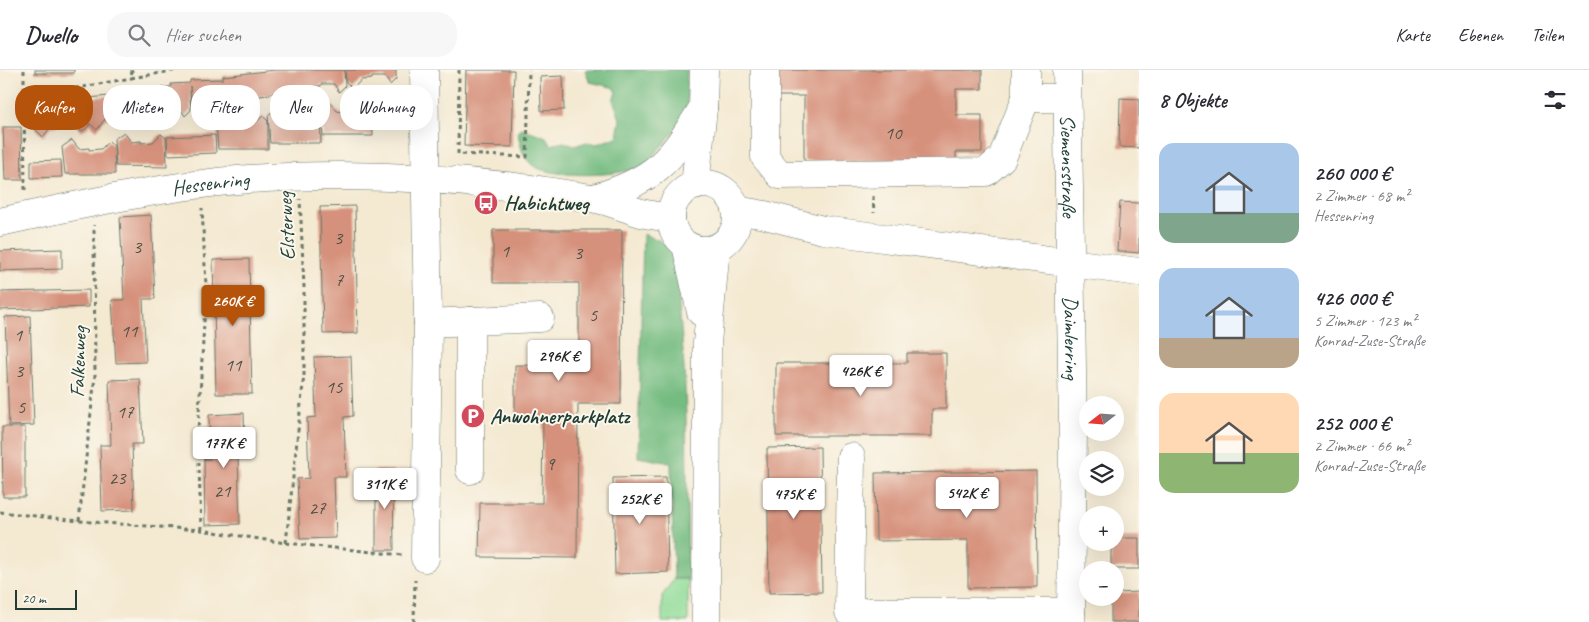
<!DOCTYPE html>
<html lang="de">
<head>
<meta charset="utf-8">
<style>
  body { margin:0; font-family:Caveat,sans-serif; background:#f7f7f7; color:#2b2b33; height:100vh; display:flex; flex-direction:column; font-size:19px; white-space:nowrap }
  * { box-sizing:border-box; margin:0 }
  p { font-size:16px; color:#7c7c81 }
  .icon { flex:none; width:28px; height:28px; fill:none; stroke:currentColor; stroke-width:2; stroke-linecap:round; stroke-linejoin:round }
  .map { position:relative; flex:1; overflow:hidden }
  .drawer { display:flex; flex-direction:column; background:#fff; width:450px }
  .drawer>* { flex:none }
  .hud { position:absolute; left:15px; top:15px; width:475px; height:45px; display:flex; gap:10px }
  .needle { width:32px; rotate:253deg }
  .fabs { position:absolute; left:1079px; top:326px; display:grid; gap:10px }
  .fabs a { display:grid; place-items:center; width:45px; height:45px; border-radius:50%; background:#fff; box-shadow:0 5px 20px #0002; font-size:25px }
  .scale { position:absolute; left:15px; bottom:12px; width:62px; box-sizing:border-box; padding-left:5px; border:2px solid #1f3d34; border-top:0; font-size:14px; line-height:18px; white-space:nowrap; color:#1f3d34; -webkit-text-stroke:4px #fbf7ec; paint-order:stroke }
  .price { position:absolute; translate:-50% -42px; padding:0 11px; border-radius:5px; background:#fff; color:#222; font-size:16px; line-height:32px; filter:drop-shadow(0 1px 2px #0008) }
  .price::after { content:''; position:absolute; left:50%; top:30px; width:15px; height:11px; margin-left:-8px; background:inherit; clip-path:polygon(0 0,100% 0,50% 100%) }
  .price.on { background:#b45309; color:#fff }
  ul { padding:0; list-style:none }
  li { display:flex; align-items:center; gap:15px; height:125px; padding:0 20px }
  li span { display:grid; place-items:center; flex:none; width:140px; height:100px; border-radius:15px; color:#555 }
  li>.icon { margin-inline-start:auto }
  span .icon { width:60px; height:60px; fill:#fffc; stroke-width:1 }
  li b { font-size:21px }
  h2 { display:flex; justify-content:space-between; align-items:center; height:60px; padding:0 20px; font-size:21px }
  .pill { padding:0 18px; border-radius:20px; background:#fff; box-shadow:0 5px 20px #0002; font-size:18px; line-height:45px }
  .pill.on { background:#b45309; color:#fff }
  header { display:flex; align-items:center; gap:30px; box-sizing:border-box; height:70px; padding:0 25px; background:#fff; border-bottom:1px solid #e1e1e2 }
  header strong { font-size:24px }
  nav { display:flex; gap:28px; margin-inline-start:auto; font-size:18px }
  .search { width:350px; height:45px; background:#f7f7f7; display:flex; align-items:center; gap:12px; box-sizing:border-box; padding:0 18px; border-radius:20px; color:#7c7c81; font-size:19px }
  main { display:flex; flex:1; min-height:0 }
  .map>svg:first-child { display:block }
</style>
</head>
<body>
<header>
<strong>Dwello</strong>
<div class="search"><svg class="icon" aria-label="search" viewBox="0 0 24 24"><circle cx="10" cy="10" r="6"/><path d="M15 15l6 6"/></svg>Hier suchen</div>
<nav><a>Karte</a><a>Ebenen</a><a>Teilen</a></nav>
</header>
<main>
<div class="map">
<svg width="1139" height="552" viewBox="0 0 1139 552">
  <rect width="100%" height="100%" fill="#fbf7ec"/>
  <filter id="ink" filterUnits="userSpaceOnUse"><feTurbulence type="fractalNoise" baseFrequency=".02" numOctaves="2"/><feDisplacementMap in="SourceGraphic" scale="10" xChannelSelector="R" yChannelSelector="G"/><feConvolveMatrix kernelMatrix="1 2 1 2 8 2 1 2 1" color-interpolation-filters="sRGB"/></filter>
  <filter id="wash" filterUnits="userSpaceOnUse"><feTurbulence type="fractalNoise" baseFrequency=".0096" numOctaves="4" result="noise"/><feDisplacementMap in="SourceGraphic" scale="20" xChannelSelector="R" yChannelSelector="G"/><feGaussianBlur stdDeviation="1.12" result="paint"/><feColorMatrix in="noise" values="0 0 0 0 0 0 0 0 0 0 0 0 0 0 0 0 0 1.4 0 .05"/><feComposite in="paint" operator="in"/></filter>
  <g filter="url(#wash)">
    <rect width="100%" height="100%" fill="#f4e9d1"/>
    <polygon fill="#91dc99" stroke="#588c66" points="674,509 688,509 688,552 662,552 662,526"/>
    <g fill="#74bc81" stroke="#4a7c5a">
      <path d="M585,0H687C686,15 689,36 684,49C683,53 648,92 644,95C624,107 556,108 535,97C523,90 519,73 518,61L522,58L546,67L551,75L564,72L574,76L587,72L597,74L617,67L620,49L613,30L616,22L615,18L590,12Z"/>
      <path d="M643,164C656,169 666,171 672,185C679,203 678,227 680,246C689,333 686,421 688,509H674L671,393L638,387Z"/>
    </g>
    <g id="blocks">
      <g fill="#d6917c">
        <rect x="35" y="0" width="39" height="3"/>
        <polygon points="275,0 344,0 345,16 339,22 334,14 321,14 321,16 310,17 302,27 293,20 294,25 288,31 282,23 270,23 270,25 259,26 251,36 243,29 242,15 242,32 237,38 231,30 218,30 218,32 207,33 199,43 192,36 190,16 191,40 185,46 180,38 156,41 148,51 140,45 139,19 171,17 171,14 190,13 190,10 223,9 223,6"/>
        <polygon points="345,0 396,0 396,9 390,15 385,7 372,7 372,9 361,10 353,19 346,12"/>
        <polygon points="466,0 514,0 512,77 464,76"/>
        <polygon points="776,0 982,0 982,19 956,19 956,45 982,45 982,82 956,82 956,92 804,91 804,26 776,26"/>
        <polygon points="563,6 564,40 541,41 540,7"/>
        <polygon points="138,20 139,47 134,53 128,46 115,46 116,48 105,49 97,60 89,53 89,56 81,62 75,54 62,54 62,56 51,57 43,67 36,60 34,35 67,33 67,30 120,25 119,22"/>
        <polygon points="1120,28 1139,29 1139,78 1119,77"/>
        <polygon points="330,32 337,41 347,43 359,41 367,33 372,38 373,66 323,66 320,39"/>
        <polygon points="278,38 285,48 295,49 306,48 315,40 320,44 321,73 270,73 268,45"/>
        <polygon points="226,45 232,54 243,54 243,55 254,54 263,46 268,51 268,79 218,79 216,52"/>
        <polygon points="3,57 21,57 22,110 5,110"/>
        <polygon points="124,62 131,72 141,71 141,73 153,72 161,64 166,68 167,97 116,96 114,69"/>
        <polygon points="215,65 216,83 168,85 167,67"/>
        <polygon points="72,70 79,79 89,78 89,80 101,79 109,71 114,76 115,104 65,104 62,77"/>
        <polygon points="61,90 62,107 31,108 31,91"/>
        <polygon points="1120,132 1139,133 1139,183 1117,181"/>
        <polygon points="355,136 358,263 323,264 320,137"/>
        <polygon points="151,145 155,229 143,229 146,292 116,293 112,230 124,230 120,147"/>
        <polygon points="493,160 622,160 621,334 578,334 577,488 479,487 480,433 542,433 543,348 515,348 515,295 579,296 579,213 493,213"/>
        <polygon points="62,179 62,199 0,201 0,181"/>
        <polygon points="249,189 252,324 216,324 213,190"/>
        <polygon points="89,220 89,237 0,240 0,222"/>
        <polygon points="30,246 34,355 9,356 5,247"/>
        <polygon points="907,283 946,283 946,339 932,339 932,366 776,366 776,293 907,293"/>
        <polygon points="351,286 353,346 344,347 346,407 334,407 336,468 300,469 297,409 309,408 307,348 316,347 314,287"/>
        <polygon points="140,309 143,374 132,374 134,440 102,441 100,375 111,375 109,310"/>
        <polygon points="244,343 245,388 238,388 240,454 205,455 204,389 210,389 209,345"/>
        <polygon points="2,357 25,357 25,427 3,427"/>
        <polygon points="820,377 822,522 769,523 767,378"/>
        <polygon points="376,400 393,400 394,480 376,480"/>
        <polygon points="1036,401 1037,517 968,518 968,470 876,471 875,403"/>
        <polygon points="666,407 668,502 615,504 613,408"/>
        <polygon points="1115,468 1139,468 1139,499 1111,499 1111,472 1115,472"/>
        <polygon points="1139,522 1139,552 1111,552 1111,528 1115,528 1115,523"/>
      </g>
    </g>
  </g>
  <g filter="url(#ink)">
    <use href="#blocks" fill-opacity="0" stroke="#6a796b" stroke-width="1"/>
    <g fill="none" stroke-linecap="round" stroke-linejoin="round">
      <g stroke="#6a796b" stroke-width="29">
        <g id="minor">
          <polyline points="424,0 428,253 425,488"/>
          <polyline points="765,0 765,87 780,105 986,102 1002,88 1026,28 1067,28"/>
          <path id="s1" d="M1067,0L1073,358L1071,552"/>
          <polyline points="1026,28 1026,0"/>
          <circle cx="704" cy="147" r="33"/>
          <polyline points="695,116 703,38 704,0"/>
          <path d="M594,128C656,110 670,91 703,38"/>
          <polyline points="736,140 765,145 823,160 1139,202"/>
          <path id="s2" d="M0,152C82,134 165,116 249,109C363,101 478,109 591,128C608,130 625,138 641,143C651,145 661,147 671,148"/>
          <polyline points="686,175 701,242"/>
          <polyline points="428,253 540,248"/>
          <polyline points="851,387 849,542 1071,542"/>
          <polyline points="470,400 470,251"/>
          <polyline points="706,552 707,273 716,178"/>
        </g>
      </g>
      <g stroke="#6a796b" stroke-width="3" stroke-dasharray="4 4" stroke-linecap="butt">
        <polyline points="24,0 24,28 131,8"/>
        <polyline points="132,0 131,8 178,0"/>
        <polyline points="459,0 458,84 527,87 529,0"/>
        <polyline points="24,28 25,122"/>
        <polyline points="873,126 874,143"/>
        <polyline points="0,442 79,451 201,460 286,473 402,485"/>
        <polyline points="79,451 95,306 94,155"/>
        <polyline points="201,460 198,362 206,216 202,138"/>
        <polyline points="286,473 304,305 304,217 300,129"/>
        <polyline points="414,552 415,510"/>
      </g>
      <use href="#minor" stroke="#fff" stroke-width="28"/>
    </g>
  </g>
  <defs>
    <g id="bus-disc" transform="scale(1.25)"><circle r="9.5" fill="#d1495b" stroke="#fbf7ec"/><path d="M-5-6H5V4H4V6H2V4H-2V6H-4V4H-5ZM-3.5-4V0h7V-4ZM-3.5 1.2v1.5H-2V1.2ZM2 1.2v1.5H3.5V1.2Z" fill="#fff"/></g>
    <g id="parking-disc" transform="scale(1.25)"><circle r="9.5" fill="#d1495b" stroke="#fbf7ec"/><path d="M-3.5-5.5H1a3.5 3.5 0 0 1 0 7H-1V5.5H-3.5ZM-1-3.4V-.6H.8a1.4 1.4 0 0 0 0-2.8Z" fill="#fff"/></g>
  </defs>
  <g fill-rule="evenodd">
    <use href="#bus-disc" x="486" y="133"/>
    <use href="#parking-disc" x="473" y="346"/>
  </g>
  <g text-anchor="middle" dominant-baseline="central" stroke-width="4" stroke-linejoin="round" paint-order="stroke">
    <g font-size="19" fill="#4d5246">
      <text x="893" y="63">10</text>
      <text x="338" y="168">3</text>
      <text x="137" y="177">3</text>
      <text x="505" y="181">1</text>
      <text x="578" y="183">3</text>
      <text x="339" y="210">7</text>
      <text x="593" y="245">5</text>
      <text x="129" y="261">11</text>
      <text x="18" y="265">1</text>
      <text x="233" y="295">11</text>
      <text x="19" y="301">3</text>
      <text x="334" y="317">15</text>
      <text x="21" y="337">5</text>
      <text x="125" y="342">17</text>
      <text x="550" y="394">9</text>
      <text x="117" y="408">23</text>
      <text x="222" y="421">21</text>
      <text x="317" y="438">27</text>
    </g>
    <g font-size="21" fill="#1f3d34" stroke="#fbf7ec">
      <text stroke="none"><textPath href="#s1" startOffset="96">Siemensstraße</textPath></text>
      <text stroke="none"><textPath href="#s2" startOffset="214">Hessenring</textPath></text>
      <text transform="translate(286 156) rotate(-93)">Elsterweg</text>
      <text stroke="none"><textPath href="#s1" startOffset="268">Daimlerring</textPath></text>
      <text transform="translate(78 292) rotate(-88)">Falkenweg</text>
    </g>
    <g font-size="21" font-weight="bold" fill="#1f3d34" stroke="#fbf7ec" text-anchor="start">
      <text x="504" y="133">Habichtweg</text>
      <text x="490" y="346">Anwohnerparkplatz</text>
    </g>
  </g>
</svg>
<div class="fabs">
<a><svg class="needle" viewBox="-14 -14 28 28"><path d="M0-13l5 13h-10z" fill="#e53935"/><path d="M0 13l5-13h-10z" fill="#7c7c81"/></svg></a>
<a><svg class="icon" aria-label="layers" viewBox="0 0 24 24"><path d="M12 4l9 5-9 5-9-5zM3 14l9 5 9-5"/></svg></a>
<a>+</a>
<a>−</a>
</div>
<div class="scale">20 m</div>
<b class="price on" style="left:233px;top:257px">260K €</b>
<b class="price" style="left:559px;top:312px">296K €</b>
<b class="price" style="left:861px;top:327px">426K €</b>
<b class="price" style="left:224px;top:399px">177K €</b>
<b class="price" style="left:385px;top:440px">311K €</b>
<b class="price" style="left:967px;top:449px">542K €</b>
<b class="price" style="left:794px;top:450px">475K €</b>
<b class="price" style="left:640px;top:455px">252K €</b>
<div class="hud">
<a class="pill on">Kaufen</a>
<a class="pill">Mieten</a>
<a class="pill">Filter</a>
<a class="pill">Neu</a>
<a class="pill">Wohnung</a>
</div>
</div>
<section class="drawer">
<h2>8 Objekte<svg class="icon" aria-label="filters" viewBox="0 0 24 24"><path d="M4 7h16M4 17h16"/><circle cx="9" cy="7" r="2"/><circle cx="15" cy="17" r="2"/></svg></h2>
<ul>
<li><span style="background:linear-gradient(#a9c7e8 70%,#7fa58c 0)"><svg class="icon" aria-label="home" viewBox="0 0 24 24"><path d="M3 11l9-7 9 7M6 9v11h12V9"/></svg></span><div><b>260 000 €</b><p>2 Zimmer · 68 m²</p><p>Hessenring</p></div></li>
<li><span style="background:linear-gradient(#a9c7e8 70%,#b9a48a 0)"><svg class="icon" aria-label="home" viewBox="0 0 24 24"><path d="M3 11l9-7 9 7M6 9v11h12V9"/></svg></span><div><b>426 000 €</b><p>5 Zimmer · 123 m²</p><p>Konrad-Zuse-Straße</p></div></li>
<li><span style="background:linear-gradient(#ffd9b3 60%,#8fb573 0)"><svg class="icon" aria-label="home" viewBox="0 0 24 24"><path d="M3 11l9-7 9 7M6 9v11h12V9"/></svg></span><div><b>252 000 €</b><p>2 Zimmer · 66 m²</p><p>Konrad-Zuse-Straße</p></div></li>
</ul>
</section>
</main>
</body>
</html>
